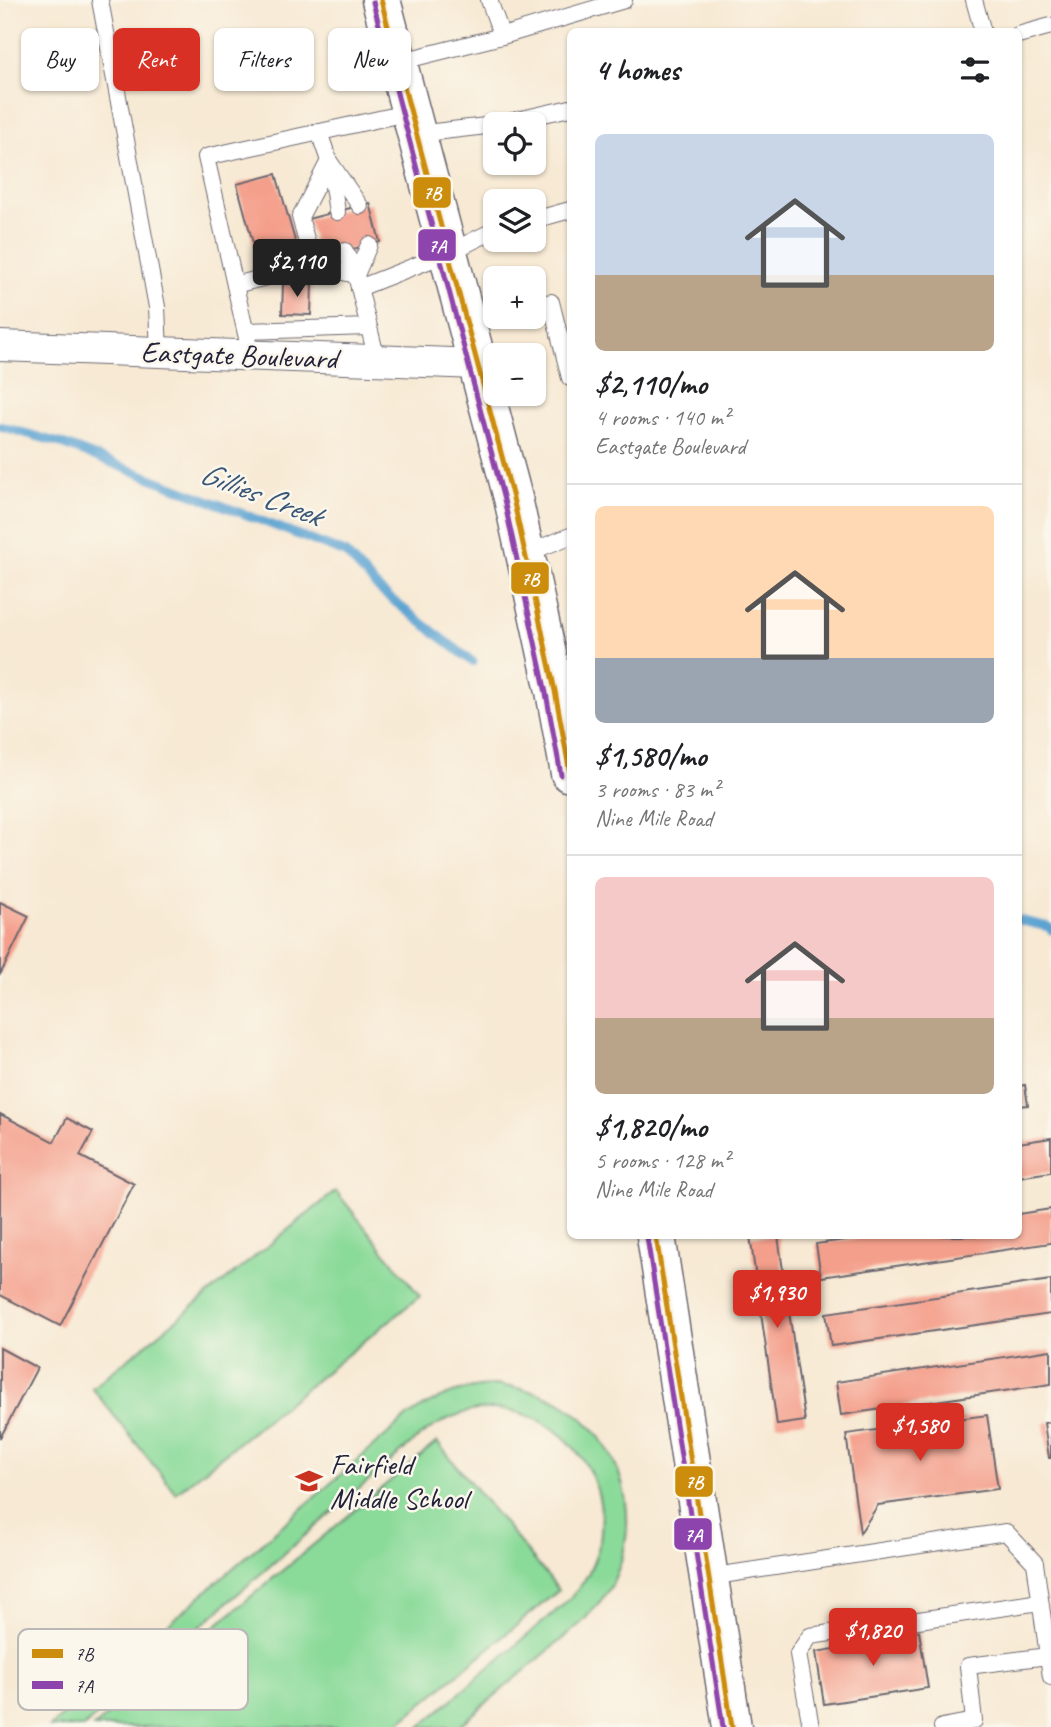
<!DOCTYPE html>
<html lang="en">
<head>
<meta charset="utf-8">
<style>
  body { margin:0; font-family:Caveat,sans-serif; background:#f2f2f2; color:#202124; height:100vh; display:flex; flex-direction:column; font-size:26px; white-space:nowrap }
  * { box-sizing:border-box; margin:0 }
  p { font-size:23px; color:#757577 }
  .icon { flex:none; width:38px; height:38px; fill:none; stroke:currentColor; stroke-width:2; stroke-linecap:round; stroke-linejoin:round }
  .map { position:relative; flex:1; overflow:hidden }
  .panel { position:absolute; left:567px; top:28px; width:455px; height:1211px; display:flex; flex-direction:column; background:#fff; border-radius:10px; box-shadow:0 2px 5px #0004 }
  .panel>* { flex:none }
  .guide { position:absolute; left:21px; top:28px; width:441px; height:63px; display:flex; gap:14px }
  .fabs { position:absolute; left:483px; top:112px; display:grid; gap:14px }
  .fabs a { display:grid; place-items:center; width:63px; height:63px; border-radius:10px; background:#fff; box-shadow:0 2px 5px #0004; font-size:35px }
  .price { position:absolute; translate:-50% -60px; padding:0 16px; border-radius:7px; background:#d93025; color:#fff; font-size:23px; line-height:46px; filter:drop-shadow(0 2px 4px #0008) }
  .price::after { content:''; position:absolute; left:50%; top:42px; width:21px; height:16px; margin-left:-10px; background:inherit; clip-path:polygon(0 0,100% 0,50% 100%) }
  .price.current { background:#222; color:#fff }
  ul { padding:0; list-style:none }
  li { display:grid; align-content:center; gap:14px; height:371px; padding:0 28px }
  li+li { border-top:2px solid #e0e0e0 }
  li span { display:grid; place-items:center; height:217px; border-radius:10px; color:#555 }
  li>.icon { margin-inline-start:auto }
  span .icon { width:126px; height:126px; fill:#fffc; stroke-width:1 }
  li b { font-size:30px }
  h2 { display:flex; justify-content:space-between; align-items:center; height:84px; padding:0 28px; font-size:30px }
  .tag { padding:0 24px; border-radius:10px; background:#fff; box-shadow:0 2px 5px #0004; font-size:24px; line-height:63px }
  .tag.current { background:#d93025; color:#fff }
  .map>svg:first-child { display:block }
</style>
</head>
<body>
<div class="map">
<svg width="1051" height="1727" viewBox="0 0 1051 1727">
  <rect width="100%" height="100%" fill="#fbf7ec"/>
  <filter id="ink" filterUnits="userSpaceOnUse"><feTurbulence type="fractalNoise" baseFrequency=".0143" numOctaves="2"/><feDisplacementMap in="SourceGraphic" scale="14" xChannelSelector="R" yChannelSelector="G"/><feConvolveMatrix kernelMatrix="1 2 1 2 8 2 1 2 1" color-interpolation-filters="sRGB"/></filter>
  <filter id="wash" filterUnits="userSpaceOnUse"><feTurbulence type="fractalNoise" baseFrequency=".00686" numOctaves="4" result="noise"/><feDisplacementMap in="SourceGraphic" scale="28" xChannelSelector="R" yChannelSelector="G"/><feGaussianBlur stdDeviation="1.57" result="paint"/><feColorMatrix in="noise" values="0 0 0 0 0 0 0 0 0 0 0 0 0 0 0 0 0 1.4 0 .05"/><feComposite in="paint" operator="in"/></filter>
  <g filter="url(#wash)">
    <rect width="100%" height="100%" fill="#f7e9d3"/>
    <g fill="#8ada99" stroke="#567e6a" stroke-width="2">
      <polygon points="336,1191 420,1296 176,1493 92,1388"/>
      <path d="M494,1385C517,1387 540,1391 561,1403C624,1439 645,1522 611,1586C603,1600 592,1611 581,1623L458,1727H420L563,1605C573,1595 583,1585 589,1572C630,1494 565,1399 477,1410C455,1413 437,1424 420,1436L84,1727H50L407,1417C438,1396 457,1389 494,1385Z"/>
      <polygon points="437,1442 559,1590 394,1727 94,1727"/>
    </g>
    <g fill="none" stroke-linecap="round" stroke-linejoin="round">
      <g stroke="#5ba3d2" stroke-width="9">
        <polyline points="0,426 60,443 345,553 382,592 473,662"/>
        <polyline points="1018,920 1049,927 1051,930"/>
      </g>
    </g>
    <g id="blocks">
      <g fill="#f49f8b">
        <polygon points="276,174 299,255 259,265 237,184"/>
        <polygon points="370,203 380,242 318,258 308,219"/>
        <polygon points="283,284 312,284 311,315 282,314"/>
        <polygon points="0,902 29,916 0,975"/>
        <polygon points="1025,1085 1028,1105 1018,1106 1018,1086"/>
        <polygon points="0,1114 54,1142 67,1118 93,1132 80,1156 134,1184 60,1326 0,1295"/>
        <polygon points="1051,1138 1051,1172 1018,1177 1018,1143"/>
        <polygon points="1051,1209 1051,1243 821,1277 816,1244 872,1236 1018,1236 1018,1214"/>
        <polygon points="750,1236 778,1236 805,1421 777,1425"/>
        <polygon points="1051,1280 1051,1314 831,1346 826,1313"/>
        <polygon points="0,1348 37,1368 0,1438"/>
        <polygon points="1051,1350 1051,1384 841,1415 836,1382"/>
        <polygon points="987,1415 998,1489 878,1505 860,1533 846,1434"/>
        <polygon points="1051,1422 1051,1458 1049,1458 1044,1423"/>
        <polygon points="919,1631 928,1688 824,1704 816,1652 851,1646 850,1642"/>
      </g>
    </g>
  </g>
  <g filter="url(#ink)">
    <use href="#blocks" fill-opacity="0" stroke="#6d6870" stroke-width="2"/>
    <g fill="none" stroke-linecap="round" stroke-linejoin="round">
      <g stroke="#6d6870" stroke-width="18">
        <g id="service">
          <polyline points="100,0 157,307 159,352"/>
          <polyline points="489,0 502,36"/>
          <polyline points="974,0 983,32"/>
          <polyline points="1018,35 1051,26"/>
          <polyline points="398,62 502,36 624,0"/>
          <polyline points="500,124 570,108"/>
          <polyline points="319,132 329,161 360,206"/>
          <polyline points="417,134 495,125"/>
          <polyline points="329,161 300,217 313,265 356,275"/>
          <polyline points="330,167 337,212"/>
          <polyline points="534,220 570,210"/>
          <polyline points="369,245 356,275 377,360"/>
          <polyline points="345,251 356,275"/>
          <polyline points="235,285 313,265"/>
          <polyline points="359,288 448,253 495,230"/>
          <polyline points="534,306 551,302 570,378"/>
          <polyline points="466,319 495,313"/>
          <polyline points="246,331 369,327"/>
          <polyline points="251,356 206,157 411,112"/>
          <polyline points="525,554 570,536"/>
          <polyline points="709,1577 1006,1532 1035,1563 1051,1677"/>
          <polyline points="811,1727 798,1654 810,1636 1040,1602"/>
          <polyline points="942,1727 974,1721 968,1666 1048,1656"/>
        </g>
      </g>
      <g stroke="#6d6870" stroke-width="32">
        <polyline id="minor" points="0,346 478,364"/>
      </g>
      <g stroke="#6d6870" stroke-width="41">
        <g id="primary">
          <polyline points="381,0 513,498 555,691 570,773"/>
          <polyline points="656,1236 732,1727"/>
        </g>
      </g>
      <use href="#service" stroke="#fff" stroke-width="16"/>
      <use href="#minor" stroke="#fff" stroke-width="30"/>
      <use href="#primary" stroke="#fff" stroke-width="38"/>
      <g stroke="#fbf7ec" stroke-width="10">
        <g id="bus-1">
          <polyline points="381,0 513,498 555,691 570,773"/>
          <polyline points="656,1236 732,1727"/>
        </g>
      </g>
      <g stroke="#fbf7ec" stroke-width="10">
        <g id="bus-2">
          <polyline points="373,2 504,500 546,693 561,775"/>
          <polyline points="647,1237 723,1727"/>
        </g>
      </g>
      <use href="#bus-1" stroke="#cc8c0c" stroke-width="5"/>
      <use href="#bus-2" stroke="#8e44ad" stroke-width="5"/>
    </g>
  </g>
  <defs>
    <g id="school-bare" transform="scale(2.1)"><path d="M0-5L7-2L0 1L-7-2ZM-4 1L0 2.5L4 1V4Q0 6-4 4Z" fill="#c8321e" stroke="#fbf7ec" stroke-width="2.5" paint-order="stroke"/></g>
  </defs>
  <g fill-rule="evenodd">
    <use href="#school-bare" x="309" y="1481"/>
  </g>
  <g text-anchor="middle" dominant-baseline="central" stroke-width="5" stroke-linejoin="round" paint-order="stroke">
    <g font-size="30" fill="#22223b" stroke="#fbf7ec">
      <text transform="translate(239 355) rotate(2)">Eastgate Boulevard</text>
    </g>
    <g font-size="30" fill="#22223b" stroke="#fbf7ec" text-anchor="start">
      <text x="330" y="1464">Fairfield<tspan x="330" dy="34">Middle School</tspan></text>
    </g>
    <g font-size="32" font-style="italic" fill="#395677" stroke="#fbf7ec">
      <text transform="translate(261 494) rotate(21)">Gillies Creek</text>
    </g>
  </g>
  <rect x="18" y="1629" width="230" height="81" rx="10" fill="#fbf7ec" stroke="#bab7b7" stroke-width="2"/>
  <rect x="32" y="1649" width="31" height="9" fill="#cc8c0c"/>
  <rect x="32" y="1681" width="31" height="8" fill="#8e44ad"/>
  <g font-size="19" fill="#22223b">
    <text x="75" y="1660">7B</text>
    <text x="75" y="1692">7A</text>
  </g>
  <g stroke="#fbf7ec" stroke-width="2.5">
    <rect x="412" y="176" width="40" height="33" rx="7" fill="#cc8c0c"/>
    <rect x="417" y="228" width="40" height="34" rx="7" fill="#8e44ad"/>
    <rect x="510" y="561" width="40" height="34" rx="7" fill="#cc8c0c"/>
    <rect x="674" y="1465" width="40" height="33" rx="7" fill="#cc8c0c"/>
    <rect x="673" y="1517" width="40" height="34" rx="7" fill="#8e44ad"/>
  </g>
  <g font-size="19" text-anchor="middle" font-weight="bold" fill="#fff">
    <text x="432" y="199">7B</text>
    <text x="437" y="252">7A</text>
    <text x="530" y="585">7B</text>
    <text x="694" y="1488">7B</text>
    <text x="693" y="1541">7A</text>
  </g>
</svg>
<div class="fabs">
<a><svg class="icon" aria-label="locate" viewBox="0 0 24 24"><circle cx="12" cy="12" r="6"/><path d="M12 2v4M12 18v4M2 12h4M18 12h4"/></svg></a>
<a><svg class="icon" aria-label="layers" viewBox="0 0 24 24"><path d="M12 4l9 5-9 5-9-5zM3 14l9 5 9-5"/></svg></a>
<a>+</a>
<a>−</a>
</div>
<b class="price current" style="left:297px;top:299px">$2,110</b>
<b class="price" style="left:777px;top:1330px">$1,930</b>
<b class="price" style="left:920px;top:1463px">$1,580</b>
<b class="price" style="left:873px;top:1668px">$1,820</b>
<div class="guide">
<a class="tag">Buy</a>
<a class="tag current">Rent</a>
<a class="tag">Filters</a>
<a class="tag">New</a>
</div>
<section class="panel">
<h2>4 homes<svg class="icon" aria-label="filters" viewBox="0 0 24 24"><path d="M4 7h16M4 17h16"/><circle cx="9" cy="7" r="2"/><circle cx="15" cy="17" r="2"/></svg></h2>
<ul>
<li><span style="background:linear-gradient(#c9d6e8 65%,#b9a48a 0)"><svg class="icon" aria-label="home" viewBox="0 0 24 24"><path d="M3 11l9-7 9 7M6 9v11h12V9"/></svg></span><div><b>$2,110/mo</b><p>4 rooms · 140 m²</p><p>Eastgate Boulevard</p></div></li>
<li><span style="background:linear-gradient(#ffd9b3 70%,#9aa5b1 0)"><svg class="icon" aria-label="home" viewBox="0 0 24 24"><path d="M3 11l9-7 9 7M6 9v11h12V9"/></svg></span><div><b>$1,580/mo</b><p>3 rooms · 83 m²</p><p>Nine Mile Road</p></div></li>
<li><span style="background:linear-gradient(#f6c9c9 65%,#b9a48a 0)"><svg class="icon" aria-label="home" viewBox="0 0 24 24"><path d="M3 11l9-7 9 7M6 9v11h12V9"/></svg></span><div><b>$1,820/mo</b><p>5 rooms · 128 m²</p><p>Nine Mile Road</p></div></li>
</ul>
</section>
</div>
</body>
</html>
